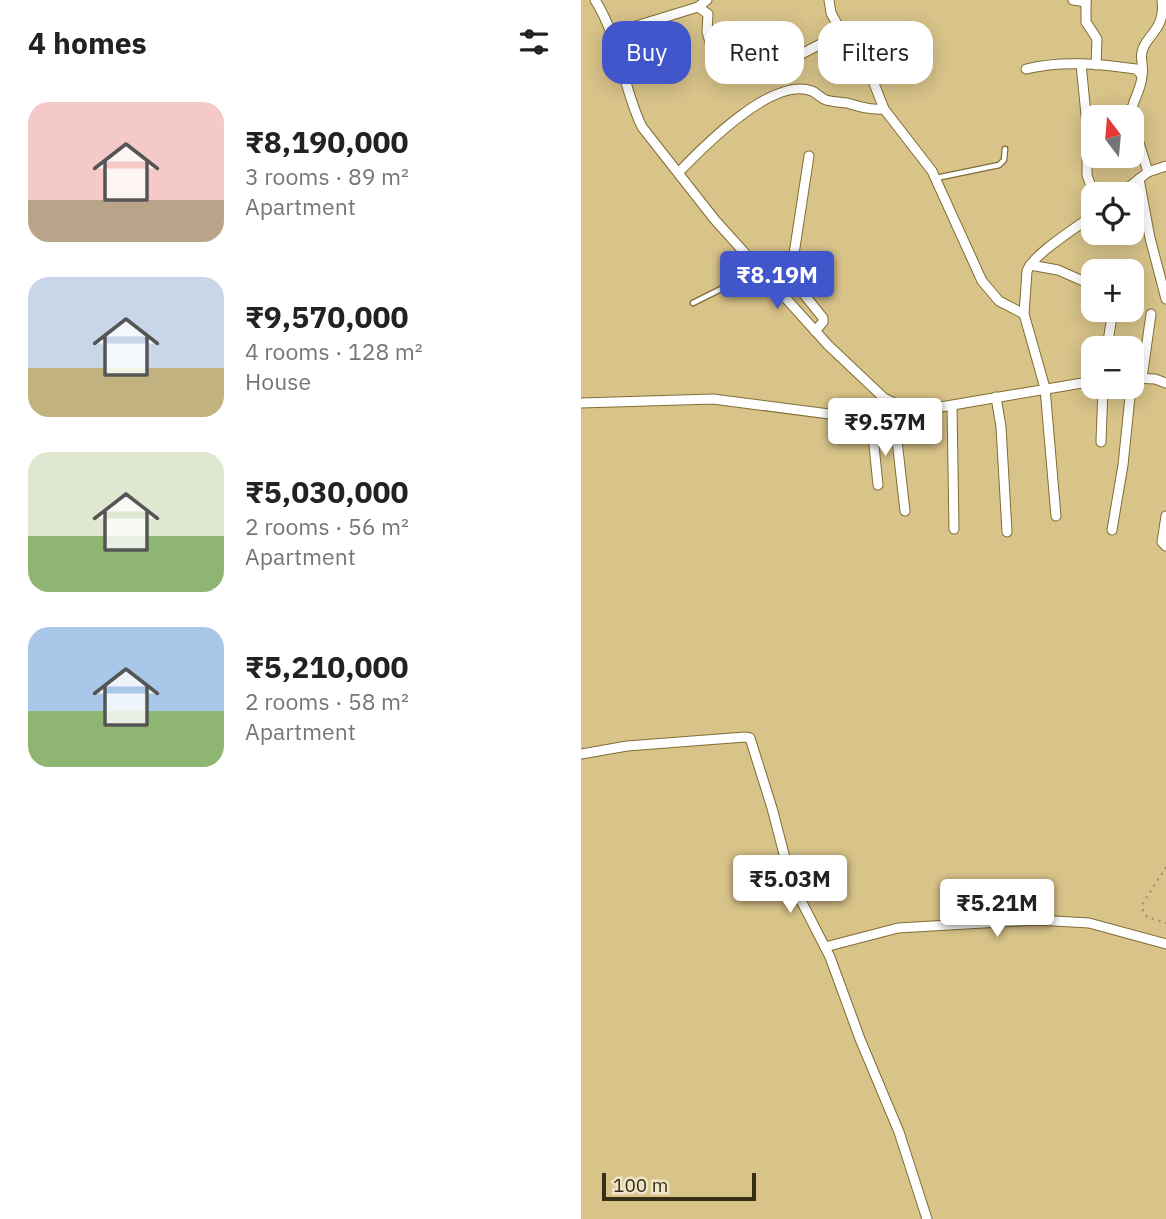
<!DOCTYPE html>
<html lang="en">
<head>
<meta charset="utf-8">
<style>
  body { margin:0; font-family:"IBM Plex Sans",sans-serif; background:#f6f6f6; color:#222; height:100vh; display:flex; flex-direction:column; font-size:26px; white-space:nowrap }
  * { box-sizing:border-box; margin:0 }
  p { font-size:23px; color:#767676 }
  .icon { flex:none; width:38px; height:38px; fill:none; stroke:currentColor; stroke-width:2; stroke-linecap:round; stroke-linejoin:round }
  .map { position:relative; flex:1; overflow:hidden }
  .sheet { display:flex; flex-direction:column; background:#fff; width:581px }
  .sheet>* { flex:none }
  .banner { position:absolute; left:21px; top:21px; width:458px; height:63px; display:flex; gap:14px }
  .needle { width:46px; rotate:344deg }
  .buttons { position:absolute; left:500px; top:105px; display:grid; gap:14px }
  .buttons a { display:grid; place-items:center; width:63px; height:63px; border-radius:14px; background:#fff; box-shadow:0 4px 18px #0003; font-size:35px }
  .scale { position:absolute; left:21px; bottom:18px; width:154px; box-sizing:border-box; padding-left:7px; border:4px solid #362e16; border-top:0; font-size:19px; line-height:24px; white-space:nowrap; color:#362e16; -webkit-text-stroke:5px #efe5c8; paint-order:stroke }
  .price { position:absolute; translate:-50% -60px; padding:0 16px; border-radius:7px; background:#fff; color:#222; font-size:23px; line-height:46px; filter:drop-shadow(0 2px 4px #0008) }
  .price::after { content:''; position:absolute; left:50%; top:42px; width:21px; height:16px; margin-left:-10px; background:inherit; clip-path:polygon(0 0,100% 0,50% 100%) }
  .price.current { background:#4156ca; color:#fff }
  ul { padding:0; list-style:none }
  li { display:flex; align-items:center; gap:21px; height:175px; padding:0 28px }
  li span { display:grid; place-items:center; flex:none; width:196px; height:140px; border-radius:21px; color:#555 }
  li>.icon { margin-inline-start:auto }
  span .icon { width:84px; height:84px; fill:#fffc; stroke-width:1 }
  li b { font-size:30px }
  h2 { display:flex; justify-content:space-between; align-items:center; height:84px; padding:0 28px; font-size:30px }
  .chip { padding:0 24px; border-radius:21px; background:#fff; box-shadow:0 4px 18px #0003; font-size:24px; line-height:63px }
  .chip.current { background:#4156ca; color:#fff }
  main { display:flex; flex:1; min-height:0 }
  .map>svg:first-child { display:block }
</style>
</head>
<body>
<main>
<section class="sheet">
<h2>4 homes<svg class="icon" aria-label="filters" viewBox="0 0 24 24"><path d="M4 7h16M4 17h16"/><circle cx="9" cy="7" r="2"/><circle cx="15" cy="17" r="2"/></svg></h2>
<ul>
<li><span style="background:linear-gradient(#f6c9c9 70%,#b9a48a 0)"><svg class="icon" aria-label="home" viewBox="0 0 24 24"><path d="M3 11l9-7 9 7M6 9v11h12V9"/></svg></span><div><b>₹8,190,000</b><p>3 rooms · 89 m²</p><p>Apartment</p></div></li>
<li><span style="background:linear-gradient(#c9d6e8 65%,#c2b280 0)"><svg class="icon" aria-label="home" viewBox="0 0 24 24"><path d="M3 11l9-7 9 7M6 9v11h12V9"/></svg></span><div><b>₹9,570,000</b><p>4 rooms · 128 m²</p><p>House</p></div></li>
<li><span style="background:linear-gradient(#dfe7d0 60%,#8fb573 0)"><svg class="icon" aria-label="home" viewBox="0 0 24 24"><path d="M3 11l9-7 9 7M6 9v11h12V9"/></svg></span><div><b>₹5,030,000</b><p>2 rooms · 56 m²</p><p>Apartment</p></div></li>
<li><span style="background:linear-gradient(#a9c7e8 60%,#8fb573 0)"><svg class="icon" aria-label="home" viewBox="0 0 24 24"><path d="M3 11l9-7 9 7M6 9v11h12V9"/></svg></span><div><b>₹5,210,000</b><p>2 rooms · 58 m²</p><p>Apartment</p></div></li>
</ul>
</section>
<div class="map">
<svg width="585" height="1219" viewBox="0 0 585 1219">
  <rect width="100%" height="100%" fill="#d8c389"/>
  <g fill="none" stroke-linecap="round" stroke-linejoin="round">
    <g stroke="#806d35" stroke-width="7">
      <g id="lane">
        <polyline points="355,178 418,165 423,160 424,149"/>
        <polyline points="112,303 178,270"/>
      </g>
    </g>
    <g stroke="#806d35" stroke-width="11">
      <g id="street">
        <path d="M14,0C39,39 41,86 61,127L134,220L247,345L303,398L323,408L342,410L513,381"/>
        <polyline points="248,0 250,13 261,33 277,49 287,68 303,109 351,171 401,281 418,301 443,314"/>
        <polyline points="492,0 505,2"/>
        <polyline points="505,0 505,22 516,39 515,65"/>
        <polyline points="117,7 127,14 126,32 131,49 140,55 201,64 261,33"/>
        <polyline points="33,38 55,26 117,7 126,0"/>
        <polyline points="500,64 506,125 506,175 513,195"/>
        <path d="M445,69C481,60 519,64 555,69L561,75C561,90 549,103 550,117"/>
        <path d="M561,75C563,67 559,59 561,52C564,35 585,31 581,0"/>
        <polyline points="528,117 550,109"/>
        <polyline points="551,120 567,172"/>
        <polyline points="228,156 211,267 214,283 242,318 242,322 234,331"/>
        <path d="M98,172C124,145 192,76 231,91C236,93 239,98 245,100C252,102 259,102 266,103C280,107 289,110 303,109"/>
        <polyline points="558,179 569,238 585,299"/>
        <polyline points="539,194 567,172 585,166"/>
        <polyline points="449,265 477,270 502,281"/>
        <polyline points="526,348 531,316 552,315 551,300"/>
        <polyline points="551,378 574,379 585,383"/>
        <polyline points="561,378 570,314"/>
        <polyline points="415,397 420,427 426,532"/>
        <polyline points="0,403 132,399 279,418 292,415 311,403"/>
        <polyline points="315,405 314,423 324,511"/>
        <polyline points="371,407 373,529"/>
        <polyline points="290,416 297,485"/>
        <polyline points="520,442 522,387"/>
        <path d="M475,516L464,388L443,314L446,271C453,253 497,227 513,214"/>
        <polyline points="585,516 581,542 585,546"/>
        <polyline points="531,530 542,465 550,387"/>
        <polyline points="0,754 46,746 164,737 169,738 191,808 210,881 249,957 279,1039 318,1132 346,1219"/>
        <polyline points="244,947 317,928 456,920 508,923 585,944"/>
      </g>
    </g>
    <polyline stroke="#a08f61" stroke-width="2" stroke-dasharray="2 5" stroke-linecap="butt" points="585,867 562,903 562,911 566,917 585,923"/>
    <use href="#lane" stroke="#fff" stroke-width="4.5"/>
    <use href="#street" stroke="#fff" stroke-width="9"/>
  </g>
</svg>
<div class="buttons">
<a><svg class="needle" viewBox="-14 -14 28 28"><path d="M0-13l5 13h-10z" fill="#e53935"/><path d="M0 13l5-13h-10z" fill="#767676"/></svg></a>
<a><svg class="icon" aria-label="locate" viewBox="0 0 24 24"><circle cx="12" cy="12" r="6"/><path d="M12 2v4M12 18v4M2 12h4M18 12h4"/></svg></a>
<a>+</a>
<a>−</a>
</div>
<div class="scale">100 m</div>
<b class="price current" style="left:196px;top:311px">₹8.19M</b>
<b class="price" style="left:304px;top:458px">₹9.57M</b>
<b class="price" style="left:209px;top:915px">₹5.03M</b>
<b class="price" style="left:416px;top:939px">₹5.21M</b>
<div class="banner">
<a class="chip current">Buy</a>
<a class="chip">Rent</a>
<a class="chip">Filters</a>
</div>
</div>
</main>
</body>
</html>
